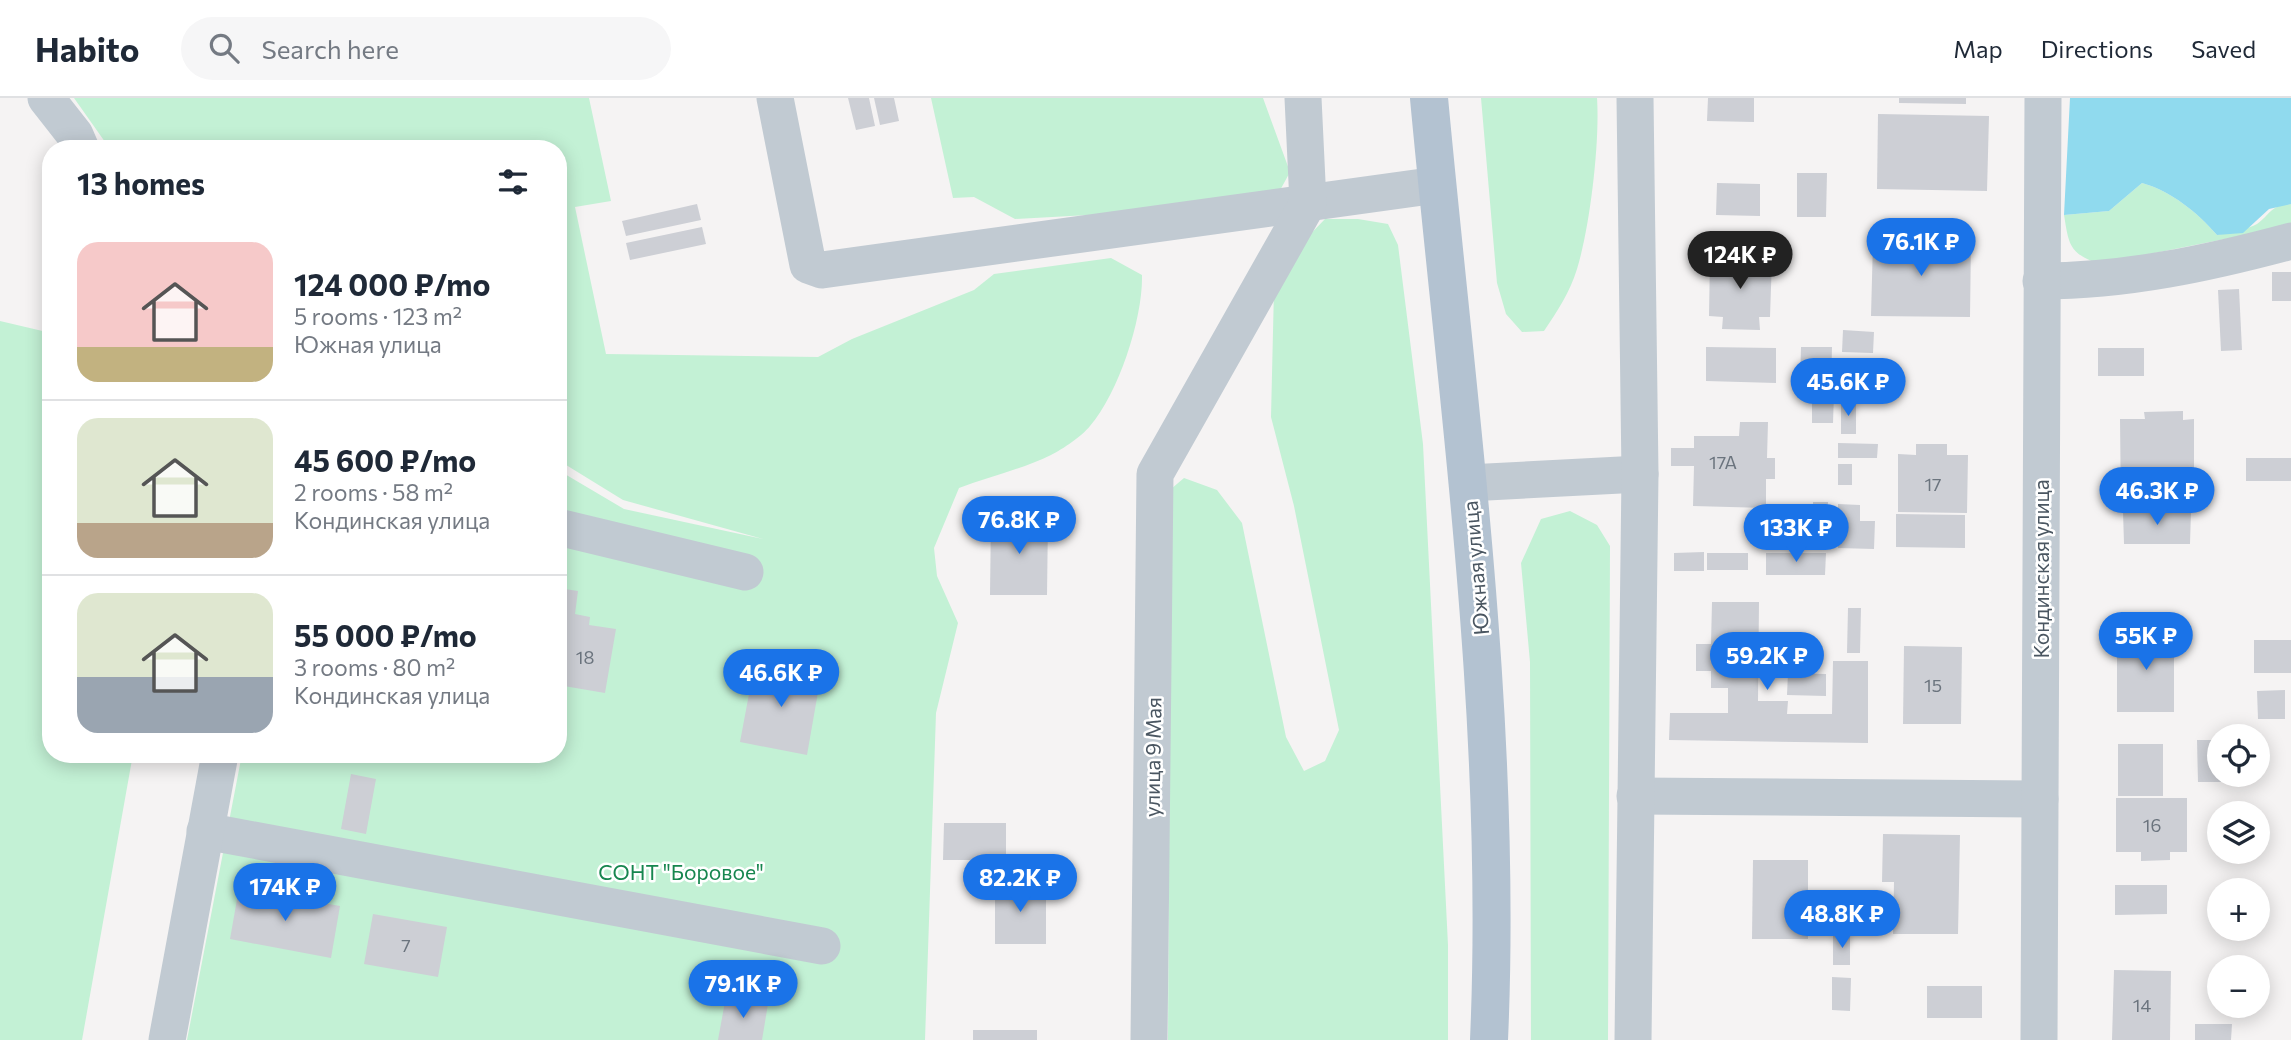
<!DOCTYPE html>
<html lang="en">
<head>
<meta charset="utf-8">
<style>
  body { margin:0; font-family:Commissioner,sans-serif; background:#f6f6f7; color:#1f2937; height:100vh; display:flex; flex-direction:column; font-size:26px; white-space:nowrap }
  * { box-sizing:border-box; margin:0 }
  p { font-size:23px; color:#747a83 }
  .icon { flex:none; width:38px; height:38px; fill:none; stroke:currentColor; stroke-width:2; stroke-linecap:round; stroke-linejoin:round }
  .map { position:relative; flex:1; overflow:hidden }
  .details { position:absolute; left:42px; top:42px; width:525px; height:623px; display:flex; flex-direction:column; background:#fff; border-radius:28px; box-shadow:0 4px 18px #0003 }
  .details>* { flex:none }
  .buttons { position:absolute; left:2207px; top:626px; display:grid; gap:14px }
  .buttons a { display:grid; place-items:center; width:63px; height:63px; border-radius:50%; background:#fff; box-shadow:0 4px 18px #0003; font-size:35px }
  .price { position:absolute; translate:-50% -60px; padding:0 16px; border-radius:24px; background:#1a73e8; color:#fff; font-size:23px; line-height:46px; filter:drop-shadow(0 2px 4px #0008) }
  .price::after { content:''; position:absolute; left:50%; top:42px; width:21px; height:16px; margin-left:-10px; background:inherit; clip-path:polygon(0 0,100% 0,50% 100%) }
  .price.current { background:#222; color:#fff }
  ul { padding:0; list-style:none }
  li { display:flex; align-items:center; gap:21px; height:175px; padding:0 35px }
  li+li { border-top:2px solid #e0e1e3 }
  li span { display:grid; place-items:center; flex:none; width:196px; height:140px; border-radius:21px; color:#555 }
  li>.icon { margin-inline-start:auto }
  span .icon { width:84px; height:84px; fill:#fffc; stroke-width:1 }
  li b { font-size:30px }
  h2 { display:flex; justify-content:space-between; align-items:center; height:84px; padding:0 35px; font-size:30px }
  header { display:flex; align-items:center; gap:42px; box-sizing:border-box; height:98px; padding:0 35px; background:#fff; border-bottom:2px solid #e0e1e3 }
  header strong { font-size:33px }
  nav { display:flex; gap:38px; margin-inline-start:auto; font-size:24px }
  .search { width:490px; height:63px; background:#f6f6f7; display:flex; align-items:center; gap:18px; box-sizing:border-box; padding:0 24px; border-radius:38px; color:#747a83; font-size:26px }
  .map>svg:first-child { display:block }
</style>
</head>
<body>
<header>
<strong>Habito</strong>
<div class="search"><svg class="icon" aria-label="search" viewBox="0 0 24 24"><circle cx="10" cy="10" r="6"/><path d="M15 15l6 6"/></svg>Search here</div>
<nav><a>Map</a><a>Directions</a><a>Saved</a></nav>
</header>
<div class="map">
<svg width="2291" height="942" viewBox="0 0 2291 942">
  <rect width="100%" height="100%" fill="#f5f3f3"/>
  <g fill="#c3f1d5">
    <path d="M74,0H589L611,103L575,109L606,256L818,259L852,241L974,192L994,176L1111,160L1142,177C1143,220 1119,294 1090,328C1082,338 1063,351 1051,357C1022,371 989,379 959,390L934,450L937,478L958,525L936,615L925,942H187L242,656H558V372L624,411L763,441L623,402L558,362V51H110Z"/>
    <polygon points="931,0 1263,0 1290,74 1278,96 1125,115 1015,121 974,99 953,100"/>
    <path d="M1481,0H1597C1600,44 1590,129 1577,171C1570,194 1557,214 1544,233L1522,234L1506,216L1497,185Z"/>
    <path d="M2142,85C2171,93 2197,114 2217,137C2228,134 2247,132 2257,126C2271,116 2270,107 2291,106V128L2099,166C2069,155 2069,147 2064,117L2109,113Z"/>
    <polygon points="1325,121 1358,121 1388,126 1398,147 1423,346 1448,847 1448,942 1168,942 1171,391 1184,380 1217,392 1242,425 1286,639 1304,673 1325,663 1339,632 1294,408 1271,319 1274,191 1295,152"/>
    <polygon points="0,223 51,235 51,656 133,656 82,942 0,942"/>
    <polygon points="1570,413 1597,427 1610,448 1608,942 1531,942 1530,564 1521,465 1541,421"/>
  </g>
  <path fill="#90daee" d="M2070,0H2291V106L2269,111L2243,135L2217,137C2197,114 2171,93 2142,85L2109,113L2064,117Z"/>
  <g fill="#cdcfd5">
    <polygon points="848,0 869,0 875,28 856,32"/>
    <polygon points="874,0 894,0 899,23 880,27"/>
    <polygon points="1708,0 1754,0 1754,24 1707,23"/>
    <polygon points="1899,0 1966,0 1966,6 1899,5"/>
    <polygon points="1878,16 1989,18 1987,93 1877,91"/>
    <polygon points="1797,75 1827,75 1826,119 1797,119"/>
    <polygon points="1717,85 1760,86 1760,118 1716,117"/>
    <polygon points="697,106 701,122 626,138 622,123"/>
    <polygon points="702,129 706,146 630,162 626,145"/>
    <polygon points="1907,135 1938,135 1938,144 1971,144 1970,219 1871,218 1873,143 1907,144"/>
    <polygon points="1710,159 1772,160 1770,219 1759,219 1760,232 1722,231 1723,219 1709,218"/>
    <rect x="2272" y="174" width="19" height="29"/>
    <polygon points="2239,191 2242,252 2221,253 2218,192"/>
    <polygon points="1843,232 1874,234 1873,255 1842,254"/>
    <polygon points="1706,249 1776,250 1776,285 1706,283"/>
    <polygon points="1801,249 1832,249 1831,287 1800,287"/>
    <rect x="2098" y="250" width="46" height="28"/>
    <polygon points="1836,275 1872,276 1871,301 1835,301"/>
    <polygon points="1812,295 1834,295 1833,325 1812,325"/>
    <polygon points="1841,303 1856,304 1856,336 1841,336"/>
    <polygon points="2183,313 2183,322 2194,321 2194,410 2121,410 2120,321 2145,321 2144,314"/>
    <polygon points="1740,324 1768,324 1767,360 1775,360 1775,381 1766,381 1766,410 1693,408 1694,368 1671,368 1671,350 1694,350 1694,338 1739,338"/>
    <polygon points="1838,345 1878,346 1877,360 1838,360"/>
    <polygon points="1916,346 1947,346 1947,357 1968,357 1967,415 1898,414 1898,356 1916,357"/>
    <rect x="2246" y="360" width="45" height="23"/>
    <rect x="1838" y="366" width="14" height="21"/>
    <polygon points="1813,404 1828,404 1827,448 1812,448"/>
    <polygon points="1838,406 1860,407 1860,423 1875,423 1874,451 1838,450"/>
    <polygon points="2123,413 2191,413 2190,446 2124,446"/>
    <polygon points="1896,416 1965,417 1965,450 1896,449"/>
    <polygon points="991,419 1048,420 1047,497 990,497"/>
    <polygon points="1704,454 1704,473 1674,473 1674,455"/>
    <rect x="1707" y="455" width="41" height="17"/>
    <polygon points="1766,455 1826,455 1825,477 1766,477"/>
    <polygon points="558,490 578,493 575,516 590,519 589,527 616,531 605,595 558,587"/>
    <polygon points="1712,504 1759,504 1758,603 1788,603 1787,616 1832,616 1833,563 1868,563 1868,645 1669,642 1670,615 1728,615 1728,590 1711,590 1711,573 1696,573 1696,546 1711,546"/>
    <polygon points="1848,510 1861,510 1860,555 1847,555"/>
    <rect x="2117" y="535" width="57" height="79"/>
    <rect x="2254" y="542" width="37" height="33"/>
    <polygon points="1904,548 1962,549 1961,626 1903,626"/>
    <polygon points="755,564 821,577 807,657 740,644"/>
    <polygon points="1788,575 1826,576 1826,598 1787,597"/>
    <polygon points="2285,592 2285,621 2258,621 2257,593"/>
    <polygon points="2197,642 2219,642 2219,677 2244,677 2243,684 2198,684"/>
    <rect x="2118" y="646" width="45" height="52"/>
    <polygon points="499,656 530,656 529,663"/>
    <polygon points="351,676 376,681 366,736 341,731"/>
    <polygon points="2116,700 2187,700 2187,754 2170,754 2170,762 2141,763 2141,754 2116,754"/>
    <polygon points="944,725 1006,725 1006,762 943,762"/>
    <polygon points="1883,736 1960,737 1958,836 1893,836 1894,784 1882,784"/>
    <polygon points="1753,762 1808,762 1808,841 1752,841"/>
    <rect x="995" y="787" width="51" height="59"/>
    <polygon points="2115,787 2167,787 2167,816 2115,817"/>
    <polygon points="239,790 340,808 331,860 230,841"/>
    <polygon points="373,816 447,829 438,879 364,866"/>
    <rect x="1833" y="836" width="17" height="31"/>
    <polygon points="2114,872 2171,873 2170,942 2112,942"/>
    <polygon points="1832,879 1851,880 1850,913 1832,912"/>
    <rect x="1927" y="888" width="55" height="32"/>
    <polygon points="726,898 768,906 762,942 718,942"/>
    <polygon points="2195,926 2232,926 2231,942 2195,942"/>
    <rect x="973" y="932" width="64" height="10"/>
  </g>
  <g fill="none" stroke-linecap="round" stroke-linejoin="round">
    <g stroke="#c1cad2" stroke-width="37">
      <polyline points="46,0 75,37 81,51"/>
      <polyline points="775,0 808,167 822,172 1437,87"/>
      <path d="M2041,183C2126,183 2209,165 2291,143"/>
      <polyline points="1468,385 1640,376"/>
      <polyline points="558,429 745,474"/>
      <polyline points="1635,698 2040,701"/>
      <polyline points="205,733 822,848"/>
      <polyline points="167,942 220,656"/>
      <polyline points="1149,942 1155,376 1308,105 1303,0"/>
      <polyline points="1633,942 1640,376 1635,0"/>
      <polyline points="2039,942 2043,0"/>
    </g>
    <path stroke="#b3c2d1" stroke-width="38" d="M1429,0C1458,313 1503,627 1489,942"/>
  </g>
  <g text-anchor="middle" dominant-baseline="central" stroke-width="5" stroke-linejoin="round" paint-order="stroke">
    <g font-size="18" fill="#6b747e">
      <text x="1723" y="364">17А</text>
      <text x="1933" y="386">17</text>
      <text x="585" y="559">18</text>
      <text x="1933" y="587">15</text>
      <text x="2152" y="727">16</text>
      <text x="406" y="847">7</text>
      <text x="2142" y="907">14</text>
    </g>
    <g font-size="21" fill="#4a5661" stroke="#fff">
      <text transform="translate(1475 470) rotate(-95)">Южная улица</text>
      <text transform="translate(2040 471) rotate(-90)">Кондинская улица</text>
      <text transform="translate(1152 659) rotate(-89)">улица 9 Мая</text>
    </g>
    <g font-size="21" fill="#17864f" stroke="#fff">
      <text x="681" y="773">СОНТ "Боровое"</text>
    </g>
  </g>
</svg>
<div class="buttons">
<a><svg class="icon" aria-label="locate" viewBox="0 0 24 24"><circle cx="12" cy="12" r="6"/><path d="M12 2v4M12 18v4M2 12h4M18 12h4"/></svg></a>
<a><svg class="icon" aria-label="layers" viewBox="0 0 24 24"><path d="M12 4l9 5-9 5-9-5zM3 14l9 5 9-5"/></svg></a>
<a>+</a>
<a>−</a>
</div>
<b class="price" style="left:1921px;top:180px">76.1K ₽</b>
<b class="price current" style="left:1740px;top:193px">124K ₽</b>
<b class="price" style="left:1848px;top:320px">45.6K ₽</b>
<b class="price" style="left:2157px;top:429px">46.3K ₽</b>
<b class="price" style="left:1019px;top:458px">76.8K ₽</b>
<b class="price" style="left:1796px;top:466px">133K ₽</b>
<b class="price" style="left:2146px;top:574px">55K ₽</b>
<b class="price" style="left:1767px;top:594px">59.2K ₽</b>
<b class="price" style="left:781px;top:611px">46.6K ₽</b>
<b class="price" style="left:1020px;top:816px">82.2K ₽</b>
<b class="price" style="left:285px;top:825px">174K ₽</b>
<b class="price" style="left:1842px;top:852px">48.8K ₽</b>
<b class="price" style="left:743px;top:922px">79.1K ₽</b>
<section class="details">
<h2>13 homes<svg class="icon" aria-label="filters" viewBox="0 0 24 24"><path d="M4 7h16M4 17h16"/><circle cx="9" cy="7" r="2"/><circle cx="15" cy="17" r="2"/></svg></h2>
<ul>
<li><span style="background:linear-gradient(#f6c9c9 75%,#c2b280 0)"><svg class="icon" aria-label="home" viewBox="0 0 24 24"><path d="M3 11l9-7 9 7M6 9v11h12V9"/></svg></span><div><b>124 000 ₽/mo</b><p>5 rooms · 123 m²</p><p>Южная улица</p></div></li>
<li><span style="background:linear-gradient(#dfe7d0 75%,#b9a48a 0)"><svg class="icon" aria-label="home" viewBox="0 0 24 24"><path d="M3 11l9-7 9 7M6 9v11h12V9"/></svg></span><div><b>45 600 ₽/mo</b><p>2 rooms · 58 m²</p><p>Кондинская улица</p></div></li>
<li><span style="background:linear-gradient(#dfe7d0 60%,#9aa5b1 0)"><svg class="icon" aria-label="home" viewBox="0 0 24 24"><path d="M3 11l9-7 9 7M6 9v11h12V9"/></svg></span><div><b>55 000 ₽/mo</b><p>3 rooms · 80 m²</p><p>Кондинская улица</p></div></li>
</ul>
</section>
</div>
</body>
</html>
